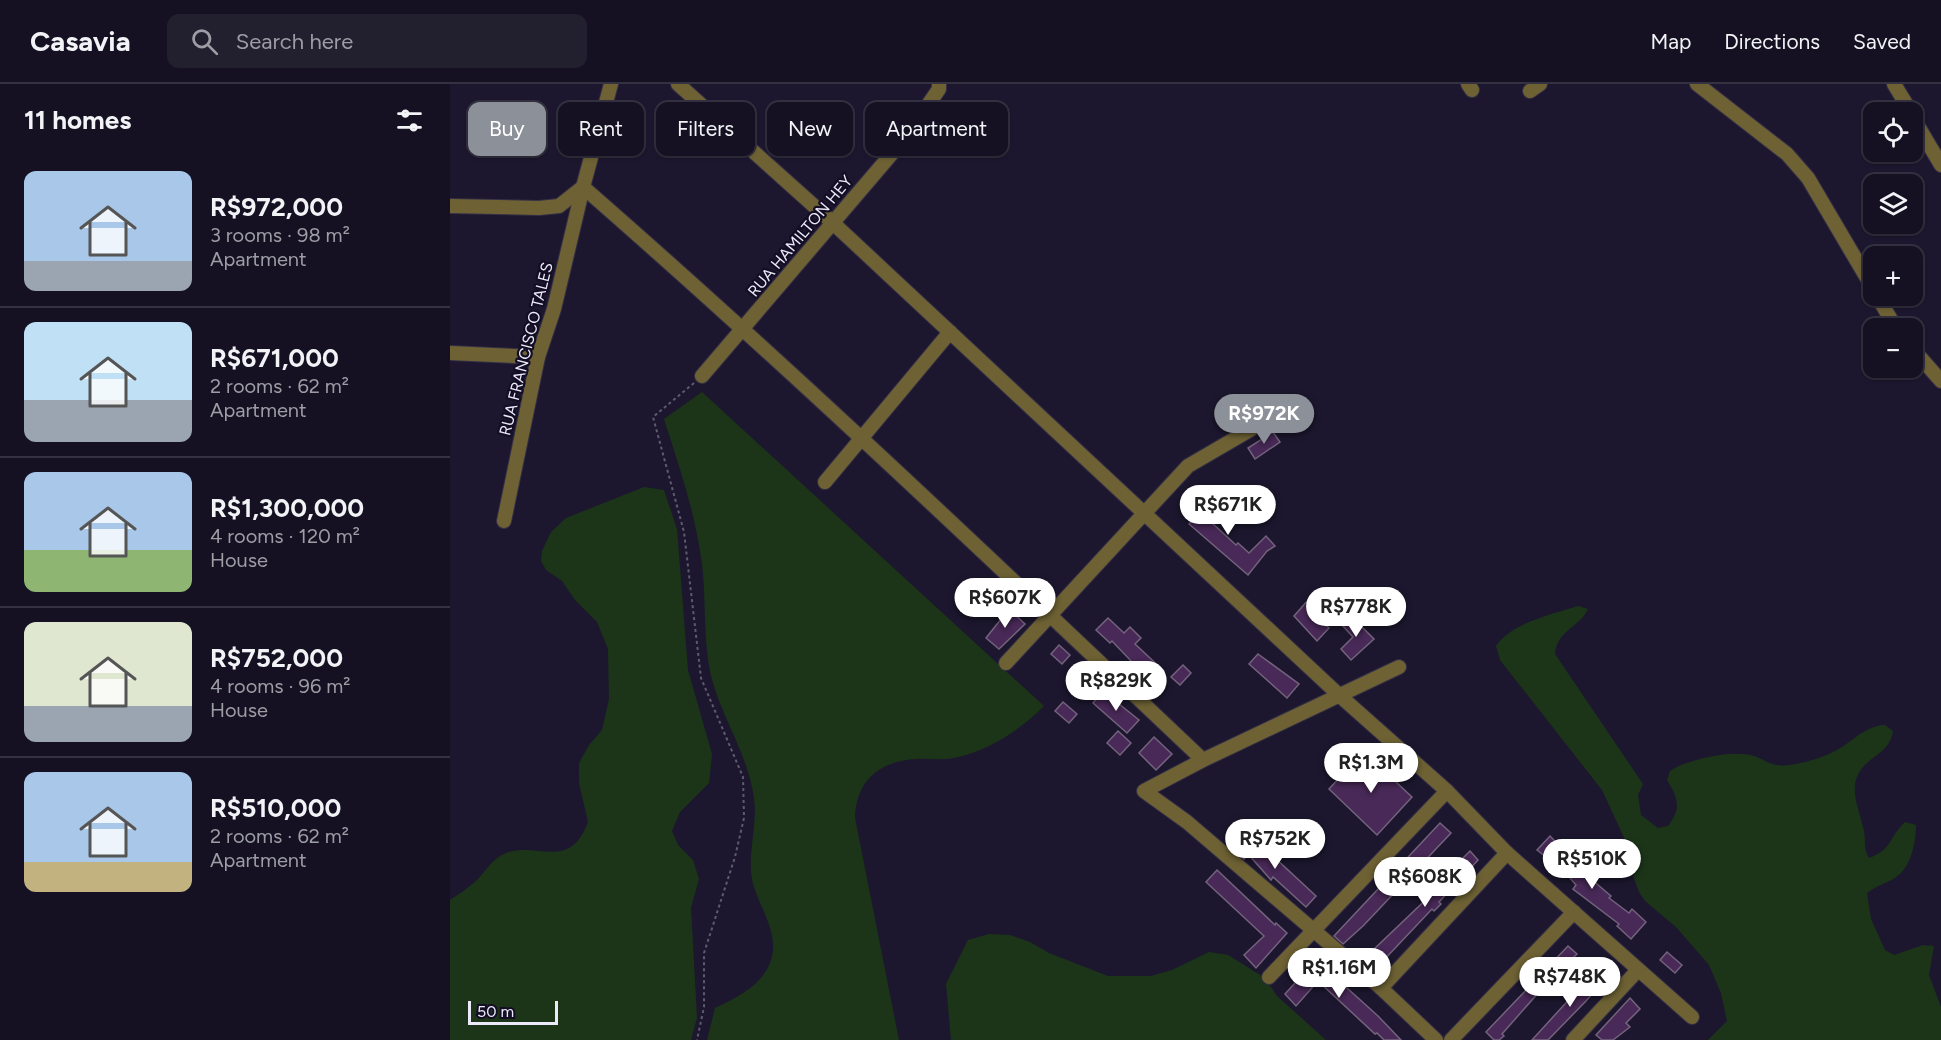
<!DOCTYPE html>
<html lang="en">
<head>
<meta charset="utf-8">
<style>
  body { margin:0; font-family:Figtree,sans-serif; background:#221f2f; color:#f1f3f6; height:100vh; display:flex; flex-direction:column; font-size:22px; white-space:nowrap }
  * { box-sizing:border-box; margin:0 }
  p { font-size:20px; color:#9d9da5 }
  .icon { flex:none; width:33px; height:33px; fill:none; stroke:currentColor; stroke-width:2; stroke-linecap:round; stroke-linejoin:round }
  .map { position:relative; flex:1; overflow:hidden }
  .sheet { display:flex; flex-direction:column; background:#151122; width:450px }
  .sheet>* { flex:none }
  .top-card { position:absolute; left:18px; top:18px; width:570px; height:54px; display:flex; gap:12px }
  .fabs { position:absolute; left:1413px; top:18px; display:grid; gap:12px }
  .fabs a { display:grid; place-items:center; width:60px; height:60px; border-radius:12px; background:#151122; box-shadow:0 2px 4px #0004,0 0 0 2px #343140; font-size:30px }
  .scale { position:absolute; left:18px; bottom:15px; width:90px; box-sizing:border-box; padding-left:6px; border:3px solid #eceafa; border-top:0; font-size:16px; line-height:21px; white-space:nowrap; color:#eceafa; -webkit-text-stroke:4px #130e24; paint-order:stroke }
  .price { position:absolute; translate:-50% -51px; padding:0 14px; border-radius:21px; background:#fff; color:#222; font-size:20px; line-height:39px; filter:drop-shadow(0 2px 3px #0008) }
  .price::after { content:''; position:absolute; left:50%; top:36px; width:18px; height:14px; margin-left:-9px; background:inherit; clip-path:polygon(0 0,100% 0,50% 100%) }
  .price.on { background:#8c9099; color:#fff }
  ul { padding:0; list-style:none }
  li { display:flex; align-items:center; gap:18px; height:150px; padding:0 24px }
  li+li { border-top:2px solid #343140 }
  li span { display:grid; place-items:center; flex:none; width:168px; height:120px; border-radius:12px; color:#555 }
  li>.icon { margin-inline-start:auto }
  span .icon { width:72px; height:72px; fill:#fffc; stroke-width:1 }
  li b { font-size:26px }
  h2 { display:flex; justify-content:space-between; align-items:center; height:72px; padding:0 24px; font-size:26px }
  .tag { padding:0 21px; border-radius:12px; background:#151122; box-shadow:0 2px 4px #0004,0 0 0 2px #343140; font-size:21px; line-height:54px }
  .tag.on { background:#8c9099; color:#fff }
  header { display:flex; align-items:center; gap:36px; box-sizing:border-box; height:84px; padding:0 30px; background:#151122; border-bottom:2px solid #343140 }
  header strong { font-size:28px }
  nav { display:flex; gap:33px; margin-inline-start:auto; font-size:21px }
  .search { width:420px; height:54px; background:#221f2f; display:flex; align-items:center; gap:15px; box-sizing:border-box; padding:0 21px; border-radius:12px; color:#9d9da5; font-size:22px }
  main { display:flex; flex:1; min-height:0 }
  .map>svg:first-child { display:block }
</style>
</head>
<body>
<header>
<strong>Casavia</strong>
<div class="search"><svg class="icon" aria-label="search" viewBox="0 0 24 24"><circle cx="10" cy="10" r="6"/><path d="M15 15l6 6"/></svg>Search here</div>
<nav><a>Map</a><a>Directions</a><a>Saved</a></nav>
</header>
<main>
<section class="sheet">
<h2>11 homes<svg class="icon" aria-label="filters" viewBox="0 0 24 24"><path d="M4 7h16M4 17h16"/><circle cx="9" cy="7" r="2"/><circle cx="15" cy="17" r="2"/></svg></h2>
<ul>
<li><span style="background:linear-gradient(#a9c7e8 75%,#9aa5b1 0)"><svg class="icon" aria-label="home" viewBox="0 0 24 24"><path d="M3 11l9-7 9 7M6 9v11h12V9"/></svg></span><div><b>R$972,000</b><p>3 rooms · 98 m²</p><p>Apartment</p></div></li>
<li><span style="background:linear-gradient(#bfe0f5 65%,#9aa5b1 0)"><svg class="icon" aria-label="home" viewBox="0 0 24 24"><path d="M3 11l9-7 9 7M6 9v11h12V9"/></svg></span><div><b>R$671,000</b><p>2 rooms · 62 m²</p><p>Apartment</p></div></li>
<li><span style="background:linear-gradient(#a9c7e8 65%,#8fb573 0)"><svg class="icon" aria-label="home" viewBox="0 0 24 24"><path d="M3 11l9-7 9 7M6 9v11h12V9"/></svg></span><div><b>R$1,300,000</b><p>4 rooms · 120 m²</p><p>House</p></div></li>
<li><span style="background:linear-gradient(#dfe7d0 70%,#9aa5b1 0)"><svg class="icon" aria-label="home" viewBox="0 0 24 24"><path d="M3 11l9-7 9 7M6 9v11h12V9"/></svg></span><div><b>R$752,000</b><p>4 rooms · 96 m²</p><p>House</p></div></li>
<li><span style="background:linear-gradient(#a9c7e8 75%,#c2b280 0)"><svg class="icon" aria-label="home" viewBox="0 0 24 24"><path d="M3 11l9-7 9 7M6 9v11h12V9"/></svg></span><div><b>R$510,000</b><p>2 rooms · 62 m²</p><p>Apartment</p></div></li>
</ul>
</section>
<div class="map">
<svg width="1491" height="956" viewBox="0 0 1491 956">
  <rect width="100%" height="100%" fill="#1c172e"/>
  <g fill="#1c3519">
    <path d="M252,308L594,622C570,646 541,665 508,673C495,677 480,674 466,675C429,677 406,697 405,734L449,956H257L265,924C287,913 310,903 320,879C331,851 310,825 303,800C296,771 308,743 304,714C298,672 275,639 263,599C251,556 258,510 250,467C243,422 228,379 214,335Z"/>
    <path d="M194,403L214,406L227,445L238,586L262,670L259,699L230,728L222,747L228,761L243,776L249,795L241,824L247,934L241,956H0V816C9,810 18,804 26,797C36,787 42,775 56,769C89,757 119,788 138,738L129,699V679L139,661L152,646L159,615L158,565L147,538L125,516L112,497L96,486L91,477L92,467L101,448L116,434Z"/>
    <path d="M1128,522L1138,525C1129,544 1107,546 1105,570L1193,700L1188,711L1191,731L1208,744L1218,742C1232,724 1228,714 1217,696L1220,687C1238,675 1283,665 1304,672C1318,677 1321,683 1339,681C1355,679 1372,674 1387,666C1403,657 1415,642 1435,641L1443,647C1440,671 1415,672 1407,693C1400,709 1411,731 1414,747C1416,758 1413,764 1419,774C1442,766 1439,753 1455,738L1466,741C1466,756 1462,779 1450,790C1441,798 1427,801 1417,809L1421,835L1435,866L1444,871L1473,861L1484,862L1479,891L1491,923V956H1258L1277,937L1271,909L1259,881L1226,843L1195,817L1189,808L1182,789L1177,760L1152,706L1050,576L1046,562C1061,539 1103,530 1128,522Z"/>
    <polygon points="539,850 560,851 580,858 599,869 658,892 701,892 722,886 759,868 778,871 815,894 827,912 876,956 501,956 496,900 518,856"/>
  </g>
  <g fill="#492958" stroke="#73637c" stroke-width="1.5">
    <polygon points="823,348 830,358 805,375 798,364"/>
    <polygon points="771,407 781,417 762,439 786,461 788,459 799,469 816,452 825,462 817,467 798,491 739,440"/>
    <polygon points="866,507 880,519 867,533 879,544 867,557 844,532"/>
    <polygon points="559,525 575,540 549,565 536,554"/>
    <polygon points="901,532 924,555 901,576 891,565 903,553 892,541"/>
    <polygon points="658,534 674,549 680,543 691,554 685,560 714,587 703,600 662,557 660,559 646,546"/>
    <polygon points="609,561 620,571 612,580 601,570"/>
    <polygon points="808,570 849,600 837,614 799,580"/>
    <polygon points="733,581 741,589 730,601 721,593"/>
    <polygon points="653,607 689,636 677,649 643,619"/>
    <polygon points="613,618 627,630 619,639 605,627"/>
    <polygon points="668,647 681,659 670,671 657,659"/>
    <polygon points="704,653 722,670 706,686 689,669"/>
    <polygon points="916,670 962,713 927,751 879,705 892,691 895,693"/>
    <polygon points="990,739 1001,749 913,842 893,860 884,852"/>
    <polygon points="801,750 823,775 825,774 866,812 856,823 823,793 821,796 798,770 794,775 785,765"/>
    <polygon points="1100,752 1122,775 1120,777 1161,812 1159,814 1179,829 1182,825 1196,838 1181,855 1167,842 1169,840 1123,805 1126,801 1115,788 1087,766"/>
    <polygon points="1020,767 1028,776 989,818 991,820 984,827 982,825 932,878 921,868 988,804 985,802"/>
    <polygon points="767,786 825,841 826,839 837,849 806,884 794,871 814,852 756,798"/>
    <polygon points="1118,862 1127,870 1096,900 1052,950 1054,952 1049,956 1044,956 1036,948"/>
    <polygon points="1217,868 1232,881 1225,889 1210,876"/>
    <polygon points="866,876 928,932 951,956 934,956 927,949 925,950 868,897 846,922 835,910"/>
    <polygon points="1145,887 1153,895 1141,908 1143,909 1136,917 1098,956 1082,956"/>
    <polygon points="1180,914 1190,925 1176,939 1180,943 1163,956 1152,956 1146,951"/>
  </g>
  <g fill="none" stroke-linecap="round" stroke-linejoin="round">
    <g stroke="#353046" stroke-width="16">
      <g id="minor">
        <polyline points="228,0 383,139 889,611 997,707 1057,769 1242,933"/>
        <polyline points="1018,0 1022,6"/>
        <polyline points="1247,0 1337,70 1358,94 1424,206"/>
        <polyline points="1444,0 1461,28"/>
        <polyline points="1080,7 1090,0"/>
        <polyline points="1462,32 1491,81"/>
        <path d="M133,103C345,288 548,482 753,676"/>
        <polyline points="0,122 89,124 109,122 133,103"/>
        <polyline points="1427,212 1446,244"/>
        <polyline points="1462,264 1491,297"/>
        <polyline points="0,269 88,273"/>
        <polyline points="252,292 456,53 489,5 489,0"/>
        <polyline points="375,398 500,248"/>
        <polyline points="54,437 88,273 104,225 133,103 161,0"/>
        <polyline points="556,579 738,382 829,329"/>
        <polyline points="949,583 753,676 694,707 737,738 931,904 986,956"/>
        <polyline points="819,893 997,707"/>
        <polyline points="931,904 1057,769"/>
        <polyline points="1001,956 1124,828"/>
        <polyline points="1123,956 1188,886"/>
      </g>
    </g>
    <polyline stroke="#5f5b6f" stroke-width="2" stroke-dasharray="3 3" stroke-linecap="butt" points="244,299 203,333 234,448 251,594 293,693 294,734 285,773 254,869 254,923 247,956"/>
    <use href="#minor" stroke="#6e6234" stroke-width="14"/>
  </g>
  <g text-anchor="middle" dominant-baseline="central" stroke-width="4.5" stroke-linejoin="round" paint-order="stroke">
    <g font-size="16" fill="#eceafa" stroke="#130e24">
      <text transform="translate(350 152) rotate(-50)">RUA HAMILTON HEY</text>
      <text transform="translate(76 265) rotate(-76)">RUA FRANCISCO TALES</text>
    </g>
  </g>
</svg>
<div class="fabs">
<a><svg class="icon" aria-label="locate" viewBox="0 0 24 24"><circle cx="12" cy="12" r="6"/><path d="M12 2v4M12 18v4M2 12h4M18 12h4"/></svg></a>
<a><svg class="icon" aria-label="layers" viewBox="0 0 24 24"><path d="M12 4l9 5-9 5-9-5zM3 14l9 5 9-5"/></svg></a>
<a>+</a>
<a>−</a>
</div>
<div class="scale">50 m</div>
<b class="price on" style="left:814px;top:361px">R$972K</b>
<b class="price" style="left:778px;top:452px">R$671K</b>
<b class="price" style="left:555px;top:545px">R$607K</b>
<b class="price" style="left:906px;top:554px">R$778K</b>
<b class="price" style="left:666px;top:628px">R$829K</b>
<b class="price" style="left:921px;top:710px">R$1.3M</b>
<b class="price" style="left:825px;top:786px">R$752K</b>
<b class="price" style="left:1142px;top:806px">R$510K</b>
<b class="price" style="left:975px;top:824px">R$608K</b>
<b class="price" style="left:889px;top:915px">R$1.16M</b>
<b class="price" style="left:1120px;top:924px">R$748K</b>
<div class="top-card">
<a class="tag on">Buy</a>
<a class="tag">Rent</a>
<a class="tag">Filters</a>
<a class="tag">New</a>
<a class="tag">Apartment</a>
</div>
</div>
</main>
</body>
</html>
